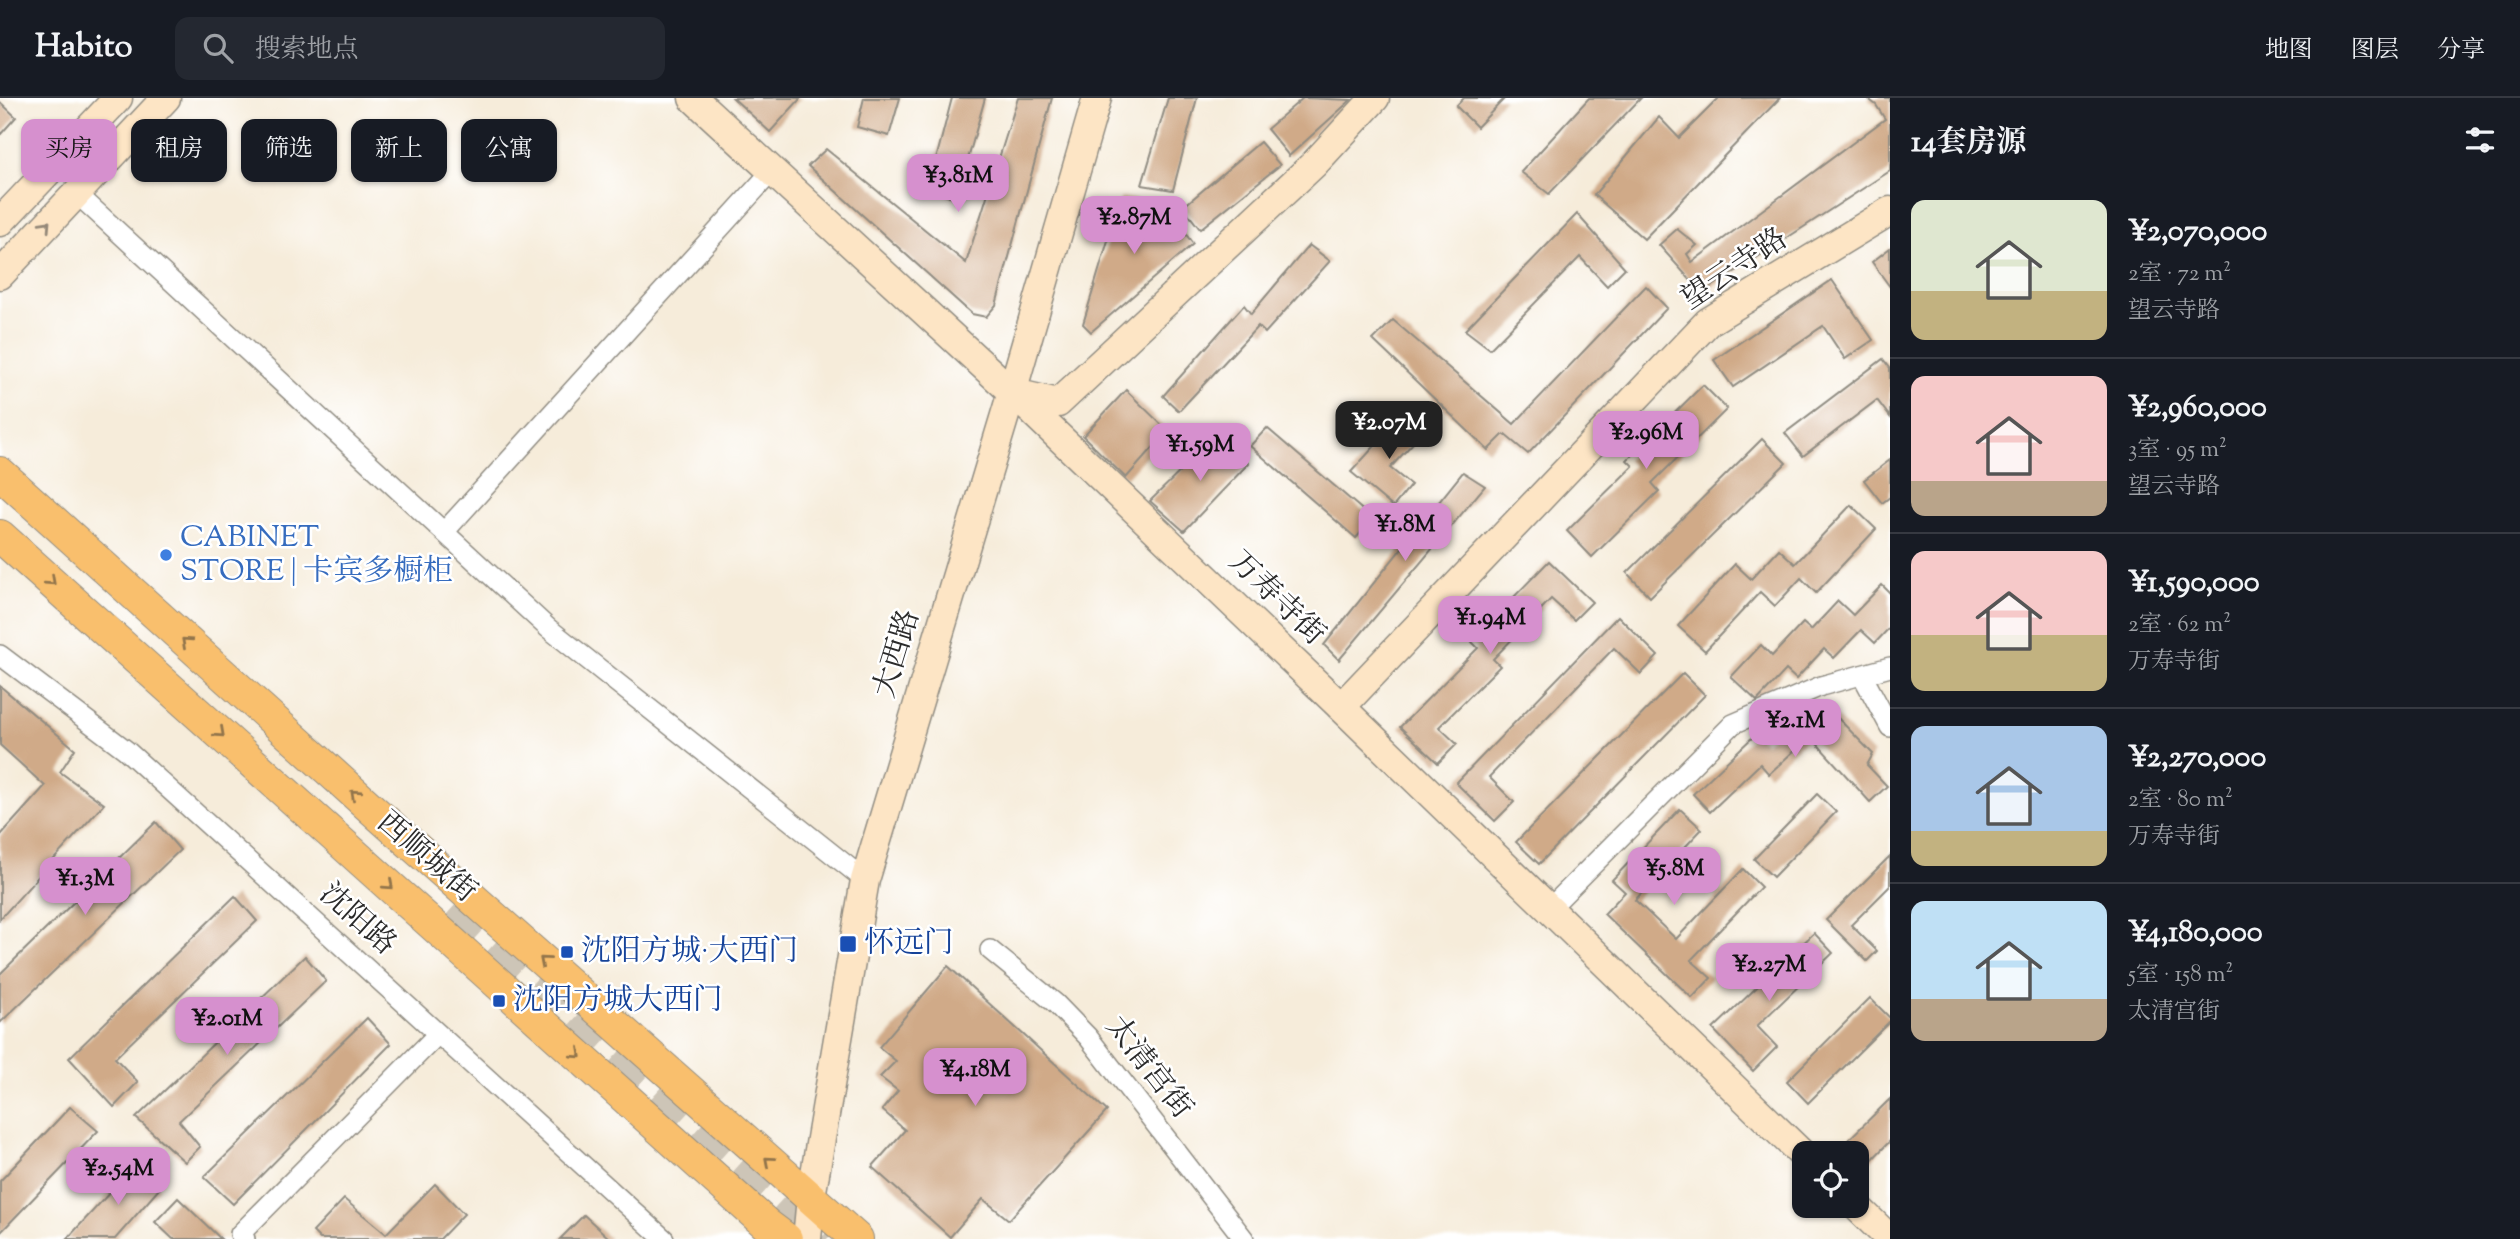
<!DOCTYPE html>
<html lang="zh">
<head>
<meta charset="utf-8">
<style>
  body { margin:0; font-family:"Sorts Mill Goudy","Noto Serif SC",serif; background:#242831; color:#f1f3f6; height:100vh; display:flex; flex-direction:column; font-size:26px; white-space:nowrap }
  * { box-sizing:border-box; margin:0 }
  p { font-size:23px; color:#9ea1a6 }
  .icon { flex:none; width:38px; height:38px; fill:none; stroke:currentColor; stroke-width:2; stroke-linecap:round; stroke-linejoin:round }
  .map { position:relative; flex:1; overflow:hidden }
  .details { display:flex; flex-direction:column; background:#171b24; width:630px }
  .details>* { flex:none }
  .hud { position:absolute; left:21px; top:21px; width:665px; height:63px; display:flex; gap:14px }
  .tools { position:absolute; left:1792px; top:1043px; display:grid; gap:14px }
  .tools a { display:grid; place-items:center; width:77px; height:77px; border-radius:14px; background:#171b24; box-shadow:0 2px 5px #0004; font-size:35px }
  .price { position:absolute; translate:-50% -60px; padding:0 16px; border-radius:14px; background:#d690ce; color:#111; font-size:23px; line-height:46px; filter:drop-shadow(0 2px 4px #0008) }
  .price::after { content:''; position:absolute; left:50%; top:42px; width:21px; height:16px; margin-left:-10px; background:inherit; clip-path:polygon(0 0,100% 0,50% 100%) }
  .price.on { background:#222; color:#fff }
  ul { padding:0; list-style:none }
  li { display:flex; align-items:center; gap:21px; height:175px; padding:0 21px }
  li+li { border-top:2px solid #363941 }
  li span { display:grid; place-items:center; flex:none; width:196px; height:140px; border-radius:14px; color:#555 }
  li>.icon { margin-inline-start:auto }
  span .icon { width:84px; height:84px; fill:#fffc; stroke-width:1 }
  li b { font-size:30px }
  h2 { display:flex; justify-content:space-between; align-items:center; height:84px; padding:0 21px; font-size:30px }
  .tag { padding:0 24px; border-radius:14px; background:#171b24; box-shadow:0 2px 5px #0004; font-size:24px; line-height:63px }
  .tag.on { background:#d690ce; color:#111 }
  header { display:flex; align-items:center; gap:42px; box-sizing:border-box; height:98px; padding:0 35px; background:#171b24; border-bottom:2px solid #363941 }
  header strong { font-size:33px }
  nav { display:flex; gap:38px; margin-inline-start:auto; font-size:24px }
  .search { width:490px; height:63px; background:#242831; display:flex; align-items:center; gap:18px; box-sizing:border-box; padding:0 24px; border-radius:14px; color:#9ea1a6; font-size:26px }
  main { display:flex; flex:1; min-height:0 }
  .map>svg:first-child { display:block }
</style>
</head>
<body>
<header>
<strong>Habito</strong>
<div class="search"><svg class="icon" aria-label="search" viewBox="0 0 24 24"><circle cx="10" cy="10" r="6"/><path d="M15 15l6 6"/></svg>搜索地点</div>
<nav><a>地图</a><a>图层</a><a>分享</a></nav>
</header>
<main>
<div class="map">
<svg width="1890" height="1141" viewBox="0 0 1890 1141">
  <rect width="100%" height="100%" fill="#fff"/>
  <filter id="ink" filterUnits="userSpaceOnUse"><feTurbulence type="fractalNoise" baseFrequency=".0143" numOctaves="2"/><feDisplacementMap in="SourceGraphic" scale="14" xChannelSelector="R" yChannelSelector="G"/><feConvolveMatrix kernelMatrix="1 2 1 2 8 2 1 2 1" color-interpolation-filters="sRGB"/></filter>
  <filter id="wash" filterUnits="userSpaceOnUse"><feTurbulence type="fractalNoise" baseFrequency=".00686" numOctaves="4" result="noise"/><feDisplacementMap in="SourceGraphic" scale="28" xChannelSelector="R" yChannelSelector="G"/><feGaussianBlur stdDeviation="1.57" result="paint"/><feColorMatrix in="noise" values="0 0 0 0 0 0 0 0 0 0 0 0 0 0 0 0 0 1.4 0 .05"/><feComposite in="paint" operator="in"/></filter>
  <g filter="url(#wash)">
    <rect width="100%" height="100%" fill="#f6ecda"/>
    <g id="blocks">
      <g fill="#d0aa88">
        <polygon points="733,0 801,0 770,34"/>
        <polygon points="864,0 900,0 889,38 857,29"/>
        <polygon points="952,0 985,0 957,101 928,92"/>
        <polygon points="1018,0 1052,0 996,207 986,219 972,216 808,68 826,51 966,165"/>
        <polygon points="1168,0 1197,0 1173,92 1142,87"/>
        <polygon points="1303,0 1351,2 1289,58 1267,31"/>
        <polygon points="1464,0 1505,0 1477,29 1456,8"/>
        <polygon points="1589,0 1641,0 1549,96 1521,74"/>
        <polygon points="1719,0 1780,0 1644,141 1594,97 1659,19 1679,40"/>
        <polygon points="1867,0 1890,0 1890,73 1702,195 1659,147 1677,131 1697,147 1687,156 1692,164 1885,21 1876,7"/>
        <polygon points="0,4 16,19 0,37"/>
        <polygon points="1260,44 1280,67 1200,131 1183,109"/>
        <polygon points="1121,99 1164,106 1193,146 1091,234 1083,226"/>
        <polygon points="1577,116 1625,170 1607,188 1580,159 1490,251 1465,232"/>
        <polygon points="1309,147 1330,163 1265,235 1258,228 1179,313 1163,298 1244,207 1251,216"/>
        <polygon points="1890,150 1890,189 1872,164"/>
        <polygon points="1832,182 1873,242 1845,261 1823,228 1733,289 1714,262"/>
        <polygon points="1646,188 1667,210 1528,356 1504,336 1488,352 1373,242 1393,222 1514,326"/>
        <polygon points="1883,261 1890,270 1890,319 1877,302 1803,358 1785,335"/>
        <polygon points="1703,287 1727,311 1652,385 1659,393 1592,459 1567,433 1633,368 1627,362"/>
        <polygon points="1126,292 1168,333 1126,380 1083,338"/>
        <polygon points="1405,315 1426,331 1390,370 1411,387 1393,409 1351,374"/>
        <polygon points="1267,330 1373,421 1356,440 1250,348"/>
        <polygon points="1219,336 1249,365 1184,433 1150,403"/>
        <polygon points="1762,341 1786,365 1650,499 1627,475"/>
        <polygon points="1890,362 1890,399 1882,405 1864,382"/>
        <polygon points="1463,374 1485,388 1339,562 1324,547"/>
        <polygon points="1851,407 1876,431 1816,495 1801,480 1775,508 1760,494 1705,553 1678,528 1735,466 1751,481 1779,451 1795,466"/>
        <polygon points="1549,463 1592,504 1574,522 1551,501 1493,561 1500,568 1439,629 1457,646 1438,665 1400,629 1478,550 1471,543"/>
        <polygon points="1882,487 1890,495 1890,529 1875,545 1861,532 1834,560 1824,551 1796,581 1786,572 1757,603 1731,579 1761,547 1772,558 1803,525 1811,532 1838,503 1853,517"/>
        <polygon points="1618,518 1658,558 1641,576 1614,550 1489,679 1514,704 1495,723 1456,685"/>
        <polygon points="1683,575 1705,597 1539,766 1516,744"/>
        <polygon points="0,588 75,651 60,674 104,706 0,821 0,738 45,688 0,647"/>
        <polygon points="1830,612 1873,656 1867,667 1887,688 1870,704 1810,638 1769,676 1760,666 1710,714 1693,696 1756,636 1765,645 1790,621 1805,636"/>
        <polygon points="1817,696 1836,714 1773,779 1754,761"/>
        <polygon points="1680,711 1702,731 1635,802 1676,841 1743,771 1761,789 1691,862 1711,880 1692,900 1604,816 1625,794 1612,782"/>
        <polygon points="156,724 180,752 0,925 0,876"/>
        <polygon points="1890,758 1890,788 1851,827 1877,853 1867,863 1826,822"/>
        <polygon points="235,798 257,823 115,960 138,984 114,1009 69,960"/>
        <polygon points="1814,835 1833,855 1757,928 1777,949 1753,973 1713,931"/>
        <polygon points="305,858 326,883 179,1023 200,1049 185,1064 136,1020"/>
        <polygon points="948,868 1107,1013 1009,1122 983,1101 950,1139 872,1069 905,1032 882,1012 898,993 880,979 896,963 879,949"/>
        <polygon points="1870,900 1890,920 1890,923 1808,1005 1787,983"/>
        <polygon points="367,920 391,946 233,1106 204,1079"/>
        <polygon points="1890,1001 1890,1043 1860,1074 1857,1071 1857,1055 1841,1055 1838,1052"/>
        <polygon points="70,1009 98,1033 0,1135 0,1083"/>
        <polygon points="136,1066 160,1090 115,1141 67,1141"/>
        <polygon points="435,1086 464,1116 440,1141 320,1141 313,1134 344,1101 386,1136"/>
        <polygon points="178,1100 221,1141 173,1141 155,1124"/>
        <polygon points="584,1117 610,1141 560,1141"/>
      </g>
    </g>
  </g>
  <g filter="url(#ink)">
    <use href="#blocks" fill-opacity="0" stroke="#908c82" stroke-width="2"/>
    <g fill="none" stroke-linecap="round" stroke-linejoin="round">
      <polyline stroke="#cdc5b7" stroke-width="37" stroke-dasharray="37 18" stroke-linecap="butt" points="456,806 827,1141"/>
      <g stroke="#908c82" stroke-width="22">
        <g id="street">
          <polyline points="76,95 548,530 865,782"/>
          <polyline points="444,434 772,73"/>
          <polyline points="0,557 126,652 664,1141"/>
          <polyline points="1862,577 1890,629"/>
          <polyline points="1549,811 1733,626 1821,588 1890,569"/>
          <polyline points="990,852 1055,905 1088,939 1244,1141"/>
          <polyline points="245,1141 240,1136 438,936"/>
        </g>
      </g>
      <g stroke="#908c82" stroke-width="31">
        <g id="secondary">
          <polyline points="693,0 1012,294 1341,609 1804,1058"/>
          <polyline points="0,124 118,0"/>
          <polyline points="0,177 166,0"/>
          <polyline points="1014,295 1058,305 1314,66 1375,0"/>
          <polyline points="1341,609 1708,224 1890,113"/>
          <polyline points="1856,1108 1890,1141"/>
          <polyline points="807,1141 811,1099 865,782 1012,294 1097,0"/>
        </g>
      </g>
      <g stroke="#908c82" stroke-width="34">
        <g id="primary">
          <polyline points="0,375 374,713 857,1141"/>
          <polyline points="0,438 766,1126 786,1141"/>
        </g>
      </g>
      <use href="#street" stroke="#fff" stroke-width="19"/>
      <use href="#secondary" stroke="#fde5c5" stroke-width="28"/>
      <use href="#primary" stroke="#f9bf6d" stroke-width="32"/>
    </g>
    <defs><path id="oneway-chevron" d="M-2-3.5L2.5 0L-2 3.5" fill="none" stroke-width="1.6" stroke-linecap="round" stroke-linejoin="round" transform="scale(1.75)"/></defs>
    <use stroke="#948878" href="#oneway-chevron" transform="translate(46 127) rotate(-47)"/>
    <g stroke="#92754c">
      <use href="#oneway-chevron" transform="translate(51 483) rotate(42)"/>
      <use href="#oneway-chevron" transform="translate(186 544) rotate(-138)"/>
      <use href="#oneway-chevron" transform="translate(220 635) rotate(42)"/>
      <use href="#oneway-chevron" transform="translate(355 696) rotate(-138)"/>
      <use href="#oneway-chevron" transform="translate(389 787) rotate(42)"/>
      <use href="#oneway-chevron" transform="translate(544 863) rotate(-139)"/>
      <use href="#oneway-chevron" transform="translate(577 956) rotate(42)"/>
      <use href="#oneway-chevron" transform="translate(769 1063) rotate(-139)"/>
    </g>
  </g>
  <circle fill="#3f7fe0" stroke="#fff" stroke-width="2.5" cx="166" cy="457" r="7"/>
  <g fill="#1a4fb4" stroke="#fff" stroke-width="2.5">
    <rect x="839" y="837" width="18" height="18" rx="3.5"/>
    <rect x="560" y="847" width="14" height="14" rx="3.5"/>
    <rect x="492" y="896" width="14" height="14" rx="3.5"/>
  </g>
  <g text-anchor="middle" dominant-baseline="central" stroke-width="5" stroke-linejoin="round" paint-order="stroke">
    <g font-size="30" fill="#2b2b2b" stroke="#fff">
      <text transform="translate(1735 172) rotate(-34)">望云寺路</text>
      <text transform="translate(1276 501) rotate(44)">万寿寺街</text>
      <text transform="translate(898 556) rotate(-73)">大西路</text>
      <text transform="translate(426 760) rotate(41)">西顺城街</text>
      <text transform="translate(357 822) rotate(42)">沈阳路</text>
      <text transform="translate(1148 970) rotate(52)">太清宫街</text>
    </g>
    <g font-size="30" fill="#366cbe" stroke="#fff" text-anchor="start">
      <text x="180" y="440">CABINET<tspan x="180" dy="34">STORE | 卡宾多橱柜</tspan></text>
    </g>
    <g font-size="30" fill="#164399" stroke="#fff" text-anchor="start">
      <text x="864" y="846">怀远门</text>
      <text x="581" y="854">沈阳方城·大西门</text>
      <text x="513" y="903">沈阳方城大西门</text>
    </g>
  </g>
</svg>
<div class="tools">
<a><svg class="icon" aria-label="locate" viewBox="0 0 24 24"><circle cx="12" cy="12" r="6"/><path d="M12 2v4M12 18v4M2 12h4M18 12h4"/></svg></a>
</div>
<b class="price" style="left:958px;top:116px">¥3.81M</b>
<b class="price" style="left:1134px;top:158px">¥2.87M</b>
<b class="price on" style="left:1389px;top:363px">¥2.07M</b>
<b class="price" style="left:1646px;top:373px">¥2.96M</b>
<b class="price" style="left:1200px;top:385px">¥1.59M</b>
<b class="price" style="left:1405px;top:465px">¥1.8M</b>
<b class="price" style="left:1490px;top:558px">¥1.94M</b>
<b class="price" style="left:1795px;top:661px">¥2.1M</b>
<b class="price" style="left:1674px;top:809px">¥5.8M</b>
<b class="price" style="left:85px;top:819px">¥1.3M</b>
<b class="price" style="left:1769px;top:905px">¥2.27M</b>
<b class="price" style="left:227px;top:959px">¥2.01M</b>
<b class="price" style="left:975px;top:1010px">¥4.18M</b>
<b class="price" style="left:118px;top:1109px">¥2.54M</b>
<div class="hud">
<a class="tag on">买房</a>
<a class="tag">租房</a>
<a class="tag">筛选</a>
<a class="tag">新上</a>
<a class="tag">公寓</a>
</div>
</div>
<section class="details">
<h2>14套房源<svg class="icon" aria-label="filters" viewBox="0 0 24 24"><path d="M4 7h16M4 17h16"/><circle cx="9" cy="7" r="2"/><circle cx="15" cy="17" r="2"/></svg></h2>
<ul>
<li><span style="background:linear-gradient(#dfe7d0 65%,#c2b280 0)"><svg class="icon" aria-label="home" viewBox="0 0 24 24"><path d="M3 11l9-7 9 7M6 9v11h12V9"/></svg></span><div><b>¥2,070,000</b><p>2室 · 72 m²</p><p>望云寺路</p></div></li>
<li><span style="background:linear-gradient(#f6c9c9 75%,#b9a48a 0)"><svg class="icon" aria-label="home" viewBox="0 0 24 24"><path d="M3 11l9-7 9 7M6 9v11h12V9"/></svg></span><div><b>¥2,960,000</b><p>3室 · 95 m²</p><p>望云寺路</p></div></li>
<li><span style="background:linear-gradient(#f6c9c9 60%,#c2b280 0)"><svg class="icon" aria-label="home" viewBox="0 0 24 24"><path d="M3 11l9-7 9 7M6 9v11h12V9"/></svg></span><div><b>¥1,590,000</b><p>2室 · 62 m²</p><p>万寿寺街</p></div></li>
<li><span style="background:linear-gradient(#a9c7e8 75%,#c2b280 0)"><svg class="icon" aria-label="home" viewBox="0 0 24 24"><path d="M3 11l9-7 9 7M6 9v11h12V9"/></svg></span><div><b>¥2,270,000</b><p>2室 · 80 m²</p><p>万寿寺街</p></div></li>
<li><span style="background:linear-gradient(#bfe0f5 70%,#b9a48a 0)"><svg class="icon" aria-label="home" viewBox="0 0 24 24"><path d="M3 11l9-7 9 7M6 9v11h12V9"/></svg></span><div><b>¥4,180,000</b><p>5室 · 158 m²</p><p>太清宫街</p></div></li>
</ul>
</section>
</main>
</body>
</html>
